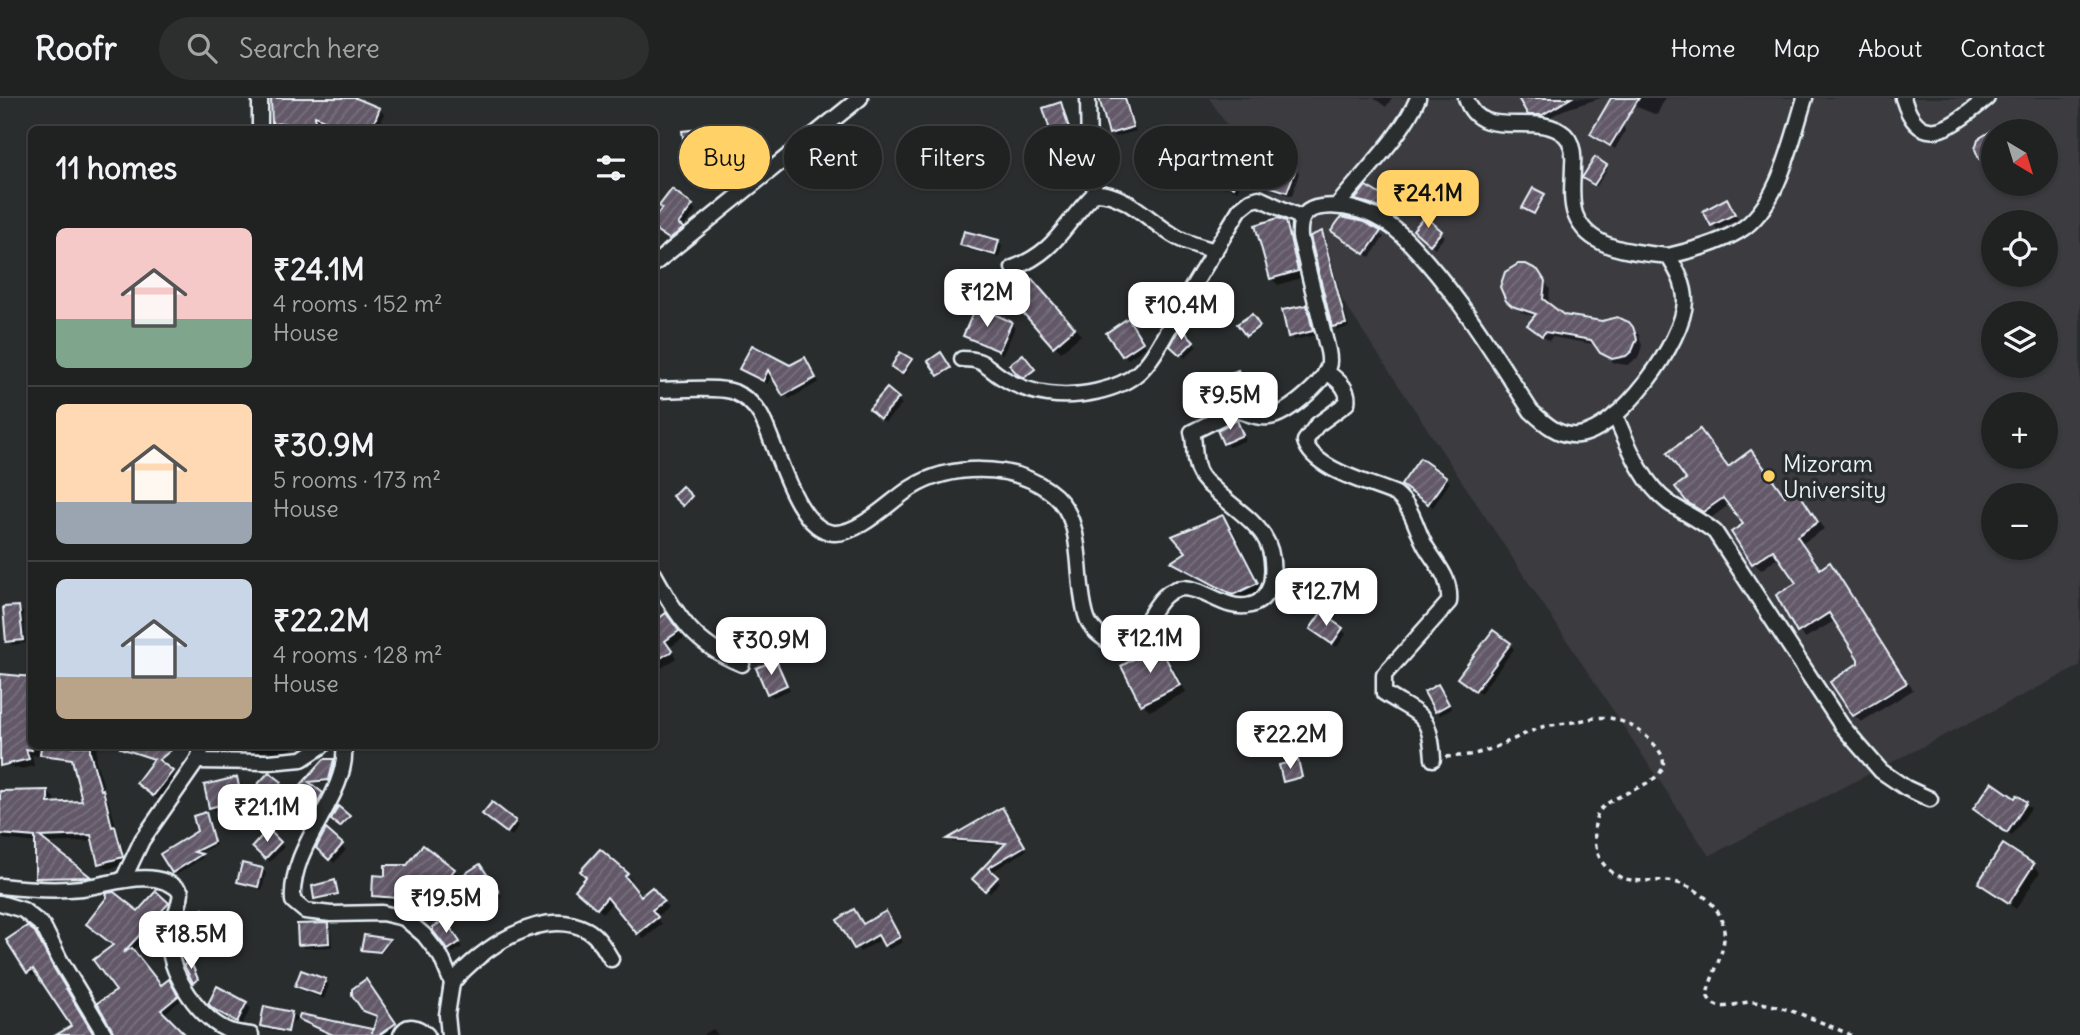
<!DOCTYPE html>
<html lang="en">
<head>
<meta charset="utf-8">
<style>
  body { margin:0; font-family:Delius,sans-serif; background:#2d2f2f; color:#f1f3f6; height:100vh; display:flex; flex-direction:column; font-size:26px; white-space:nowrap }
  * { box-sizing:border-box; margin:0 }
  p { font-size:23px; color:#a2a4a5 }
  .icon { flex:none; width:38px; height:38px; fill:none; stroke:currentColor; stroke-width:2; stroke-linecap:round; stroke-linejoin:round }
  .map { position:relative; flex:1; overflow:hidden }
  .sheet { position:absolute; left:28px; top:28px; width:630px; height:623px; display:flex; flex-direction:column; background:#202222; border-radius:10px; box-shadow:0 2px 5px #0004,0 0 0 2px #3d3f40 }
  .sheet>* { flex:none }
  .top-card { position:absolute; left:679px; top:28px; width:665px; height:63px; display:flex; gap:14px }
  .needle { width:46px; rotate:142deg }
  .tools { position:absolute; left:1981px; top:21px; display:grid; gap:14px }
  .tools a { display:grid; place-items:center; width:77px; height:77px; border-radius:50%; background:#202222; box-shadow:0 2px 5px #0004,0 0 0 2px #3d3f40; font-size:35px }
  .price { position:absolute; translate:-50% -60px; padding:0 16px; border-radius:14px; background:#fff; color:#222; font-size:23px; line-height:46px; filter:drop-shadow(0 2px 4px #0008) }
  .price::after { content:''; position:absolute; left:50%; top:42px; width:21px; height:16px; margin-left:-10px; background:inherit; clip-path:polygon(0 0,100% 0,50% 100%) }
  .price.selected { background:#ffd166; color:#111 }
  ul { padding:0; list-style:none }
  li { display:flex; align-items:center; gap:21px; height:175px; padding:0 28px }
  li+li { border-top:2px solid #3d3f40 }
  li span { display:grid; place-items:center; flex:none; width:196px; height:140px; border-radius:10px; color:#555 }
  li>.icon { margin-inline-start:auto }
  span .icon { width:84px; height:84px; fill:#fffc; stroke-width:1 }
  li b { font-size:30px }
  h2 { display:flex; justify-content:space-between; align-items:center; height:84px; padding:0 28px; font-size:30px }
  .pill { padding:0 24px; border-radius:32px; background:#202222; box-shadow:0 2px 5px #0004,0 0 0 2px #3d3f40; font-size:24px; line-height:63px }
  .pill.selected { background:#ffd166; color:#111 }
  header { display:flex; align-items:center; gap:42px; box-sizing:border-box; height:98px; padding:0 35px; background:#202222; border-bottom:2px solid #3d3f40 }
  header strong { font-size:33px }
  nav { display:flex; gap:38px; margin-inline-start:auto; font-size:24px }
  .search { width:490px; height:63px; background:#2d2f2f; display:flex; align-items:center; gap:18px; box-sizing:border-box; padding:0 24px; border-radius:38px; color:#a2a4a5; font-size:26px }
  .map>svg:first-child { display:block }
</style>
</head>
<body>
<header>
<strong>Roofr</strong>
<div class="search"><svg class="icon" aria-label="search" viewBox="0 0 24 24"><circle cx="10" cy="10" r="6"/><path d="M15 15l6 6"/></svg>Search here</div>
<nav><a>Home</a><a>Map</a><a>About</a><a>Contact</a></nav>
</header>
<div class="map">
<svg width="2080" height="937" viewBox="0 0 2080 937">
  <defs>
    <pattern id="building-hatch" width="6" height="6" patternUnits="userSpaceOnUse" patternTransform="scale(1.75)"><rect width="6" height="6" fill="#625867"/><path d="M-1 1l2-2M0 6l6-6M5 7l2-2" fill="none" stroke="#78707e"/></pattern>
  </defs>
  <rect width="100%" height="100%" fill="#2a2d2e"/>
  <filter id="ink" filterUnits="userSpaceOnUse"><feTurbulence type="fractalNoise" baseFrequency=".0143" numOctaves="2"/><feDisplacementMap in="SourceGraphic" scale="14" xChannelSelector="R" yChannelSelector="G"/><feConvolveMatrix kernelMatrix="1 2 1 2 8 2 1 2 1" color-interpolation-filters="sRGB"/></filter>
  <g filter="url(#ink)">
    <path fill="#3b3a3f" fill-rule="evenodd" d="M1209,0H2080V568L1709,758ZM1993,33H2046V86H1993ZM1993,124H2046V177H1993ZM1993,215H2046V268H1993ZM1993,306H2046V359H1993ZM1993,397H2046V450H1993Z"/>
    <g fill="#0007">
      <polygon points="273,0 351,0 379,11 384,16 378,32 273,32"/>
      <polygon points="1101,0 1127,0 1136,33 1115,39 1111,35"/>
      <polygon points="1374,0 1392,0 1386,9"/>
      <polygon points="1530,0 1601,0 1563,12 1547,21 1534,20 1529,15"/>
      <polygon points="1635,0 1665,0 1657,17 1637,9 1633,5"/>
      <polygon points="1616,4 1625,33 1615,51 1592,35"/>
      <polygon points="1060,6 1064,10 1076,47 1061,52 1056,47"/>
      <polygon points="709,32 714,36 716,54 691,57 686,52"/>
      <polygon points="1258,66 1295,71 1299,75 1292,98 1241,81 1238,93 1212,85 1207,80"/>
      <polygon points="1606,68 1608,70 1597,88 1586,81"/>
      <polygon points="1544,97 1545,99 1536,116 1526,111"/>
      <polygon points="1727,103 1738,121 1717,132 1705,113"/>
      <polygon points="692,109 696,113 682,131 686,135 674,145 656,132"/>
      <polygon points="1425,121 1445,138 1435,150 1416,132"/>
      <polygon points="1285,125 1293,132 1304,179 1278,187 1271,180"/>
      <polygon points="1363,126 1384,139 1370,159 1338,137"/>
      <polygon points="1321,134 1325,138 1349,229 1337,232 1334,228 1312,137"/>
      <polygon points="998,144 1002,148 999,160 966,151 962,147"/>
      <polygon points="1537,173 1550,191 1548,208 1564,219 1602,225 1628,225 1639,237 1642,248 1638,260 1627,267 1614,265 1598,247 1552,239 1549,243 1536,233 1536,219 1521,214 1508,202"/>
      <polygon points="1039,190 1081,237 1061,254 1055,248"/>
      <polygon points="1306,209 1311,213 1316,237 1294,242 1290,238"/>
      <polygon points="1251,218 1260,230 1249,238 1240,226"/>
      <polygon points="1011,225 1015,230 1003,256 969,242 965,237"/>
      <polygon points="1132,227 1146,249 1128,261 1124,257"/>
      <polygon points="1181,232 1197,248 1185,260 1172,247"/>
      <polygon points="805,261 819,284 789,301 773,276 767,286 742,271 790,269"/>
      <polygon points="911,262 912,264 905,277 894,271"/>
      <polygon points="1237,274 1242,278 1251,300 1232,308 1228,304"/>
      <polygon points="887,292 902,306 885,324 871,311"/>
      <polygon points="1236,325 1246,342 1229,349 1224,345"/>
      <polygon points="1729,370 1786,399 1795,393 1802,400 1824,431 1803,445 1822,473 1830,467 1837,473 1913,592 1861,624 1854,617 1833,584 1860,566 1860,561 1836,522 1805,540 1798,533 1798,486 1780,458 1761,472 1754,465 1745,427 1730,406 1711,420 1696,411 1688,403"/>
      <polygon points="1446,380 1450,384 1433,409 1408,391"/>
      <polygon points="1223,419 1230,426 1263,492 1241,503 1180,470 1174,464 1189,454"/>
      <polygon points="19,510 23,514 26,545 12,547 8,543"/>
      <polygon points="672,524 684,540 670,549 676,560 660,571 654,566 654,525"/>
      <polygon points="1342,531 1346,536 1337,549 1316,535"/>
      <polygon points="1510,546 1514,551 1480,596 1464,584"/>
      <polygon points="1159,549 1166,556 1186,594 1150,613 1143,606 1123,569"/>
      <polygon points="776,564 780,568 790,592 773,599 768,595"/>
      <polygon points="0,578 32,648 97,648 96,663 128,766 107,771 100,765 94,743 45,745 94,785 43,786 37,779 37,745 4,741 0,737 0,711 47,694 54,700 54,707 85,705 75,666 69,662 32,657 34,668 21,671 0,667"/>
      <polygon points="1442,593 1452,611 1440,617 1436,613"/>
      <polygon points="141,648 173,648 157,662 176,678 158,701 142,689 155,663 134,654"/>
      <polygon points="224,648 292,648 292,656 274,657 270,653 246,657 229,657"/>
      <polygon points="325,663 335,664 329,685 308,685 323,698 318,709 312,704 304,712 291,700"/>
      <polygon points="1297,664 1303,680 1286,684 1285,683"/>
      <polygon points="269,676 285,690 273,703 257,689"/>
      <polygon points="237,681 241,685 246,705 215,713 211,709"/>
      <polygon points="2017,699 2031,710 2012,738 1979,715 2015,702"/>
      <polygon points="1002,711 1027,752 990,775 1000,784 990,795 974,781 1006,747 952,744 950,742"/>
      <polygon points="206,716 209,719 216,747 197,756 204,759 176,777 162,757 199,733"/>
      <polygon points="488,720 515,724 519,728 512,738"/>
      <polygon points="268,734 284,749 270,764 254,748"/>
      <polygon points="326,734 346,752 334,765 318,750"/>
      <polygon points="600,753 632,782 630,785 641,800 657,797 668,810 656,819 662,826 644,841 613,804 603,815 583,798"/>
      <polygon points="480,768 502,799 482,811 478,807"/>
      <polygon points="2033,768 2040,774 2016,811 1980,785"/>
      <polygon points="262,771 266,775 262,792 243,787 239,783"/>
      <polygon points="454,772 458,777 443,796 435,790 418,813 404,803 377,802 373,798"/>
      <polygon points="334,784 339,797 318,802 316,800"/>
      <polygon points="157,795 172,810 133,852 161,889 169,883 172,887 181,902 163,917 183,937 115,937 119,894 115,847 138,815"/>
      <polygon points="854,814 864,827 886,816 903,844 889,851 882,841 860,854 839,823"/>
      <polygon points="327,827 331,831 332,849 304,850 299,846"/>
      <polygon points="449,828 462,849 453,855 449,851"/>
      <polygon points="34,836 39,840 55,873 94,937 75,937 74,928 38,874 33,878 29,874"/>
      <polygon points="365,839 389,842 390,844 382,855 365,853"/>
      <polygon points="325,882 329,887 324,901 301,892 297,888"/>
      <polygon points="218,891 251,910 242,927 221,916 210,905"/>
      <polygon points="266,910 294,916 298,920 283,935 266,932 262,927"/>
      <polygon points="397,927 399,930 389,937 382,937"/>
      <polygon points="713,931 718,937 703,937"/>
    </g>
    <g fill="url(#building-hatch)" stroke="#e8f1f8" stroke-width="2">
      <polygon points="271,0 356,0 380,10 371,32 347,32 315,18 315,32 285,32 285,25 272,26"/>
      <polygon points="1099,0 1125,0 1133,29 1109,36"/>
      <polygon points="1518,0 1571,0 1542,17 1528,17"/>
      <polygon points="1611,0 1639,0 1610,48 1590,36"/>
      <polygon points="1061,4 1073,43 1055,48 1043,10"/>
      <polygon points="710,30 712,50 685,53 682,33"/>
      <polygon points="1993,32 1993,68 1979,61 1975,51 1978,41"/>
      <polygon points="1214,51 1257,64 1259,57 1296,70 1287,94 1237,78 1234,89 1205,81"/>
      <polygon points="1595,59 1607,67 1594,87 1582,80"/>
      <polygon points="1366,88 1398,107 1392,117 1371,106 1355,102"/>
      <polygon points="1533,90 1545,96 1534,116 1522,110"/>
      <polygon points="672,91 693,107 678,126 684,130 669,141 654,131 654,121 662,110 659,108"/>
      <polygon points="1727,100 1735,116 1711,128 1703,113"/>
      <polygon points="1425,118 1442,133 1430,147 1413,132"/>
      <polygon points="1341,119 1364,124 1381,133 1365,156 1331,133"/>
      <polygon points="1278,120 1286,123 1298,173 1270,181 1255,127"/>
      <polygon points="964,133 999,142 995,157 960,147"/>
      <polygon points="1322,133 1346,226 1332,229 1310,138"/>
      <polygon points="1518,166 1526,166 1538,172 1545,183 1543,201 1564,217 1602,223 1617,219 1629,224 1633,229 1637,241 1632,253 1626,258 1612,261 1600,255 1591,242 1545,234 1542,238 1527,227 1536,216 1512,208 1506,203 1500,189 1505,174"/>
      <polygon points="1032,181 1075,230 1053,249 1010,200"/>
      <polygon points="1307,207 1313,233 1288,239 1282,212"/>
      <polygon points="976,208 1012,224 999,253 963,238"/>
      <polygon points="1252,216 1260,228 1246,238 1237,226"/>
      <polygon points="1128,220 1143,244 1122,258 1106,235"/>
      <polygon points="1180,229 1194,243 1180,257 1170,248"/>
      <polygon points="752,247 790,267 805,259 816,280 783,298 768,272 763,283 739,271"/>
      <polygon points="900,254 912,261 902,276 891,269"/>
      <polygon points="941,254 951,270 938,278 928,263"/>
      <polygon points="1023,256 1035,271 1024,280 1018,277 1009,267"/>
      <polygon points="1238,272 1248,296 1226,305 1216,281"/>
      <polygon points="887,290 899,300 880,321 869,311"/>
      <polygon points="1237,322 1243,337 1223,346 1217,332"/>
      <polygon points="1700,331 1728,369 1751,352 1785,398 1796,390 1818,424 1797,438 1820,471 1830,464 1907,585 1853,618 1830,584 1858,565 1858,561 1829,515 1797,535 1776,497 1796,485 1773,452 1752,466 1731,434 1743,426 1723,400 1703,414 1687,404 1675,389 1686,381 1667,355"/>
      <polygon points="1420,360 1447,379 1428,406 1401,387"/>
      <polygon points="682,388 692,398 683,408 672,398"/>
      <polygon points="1223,417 1258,485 1233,497 1171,464 1186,454 1172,438"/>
      <polygon points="19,508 23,542 6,544 3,509"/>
      <polygon points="666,515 679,533 665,543 672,553 654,564 654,524"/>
      <polygon points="1321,515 1343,530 1332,546 1310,531"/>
      <polygon points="1493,532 1511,545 1475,593 1457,580"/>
      <polygon points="1159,547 1180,587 1141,607 1121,568"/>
      <polygon points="776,562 787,587 767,596 756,570"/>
      <polygon points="0,576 32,579 32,652 26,651 29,661 0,668"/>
      <polygon points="1438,586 1449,606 1435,614 1424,594"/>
      <polygon points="41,648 90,648 90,655 101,692 103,691 112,729 115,728 123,759 98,766 91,737 40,739 91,779 35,780 35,739 0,736 0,693 48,692 48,705 82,703 72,661 40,657"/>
      <polygon points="121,648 176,648 159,662 173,673 153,698 136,685 154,661 120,650"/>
      <polygon points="324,661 334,661 329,682 309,684 323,695 315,709 309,704 301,712 289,700"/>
      <polygon points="1298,662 1302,679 1283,684 1279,667"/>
      <polygon points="269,674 282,684 268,701 255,689"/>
      <polygon points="237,679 242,701 209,710 204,687"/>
      <polygon points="1992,684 2015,700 2017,697 2027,704 2007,735 1973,711"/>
      <polygon points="492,704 516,723 507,735 482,716"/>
      <polygon points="338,708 350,718 340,729 331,722"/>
      <polygon points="1002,709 1025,748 988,770 998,779 985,793 972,781 1006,745 947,741"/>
      <polygon points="206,714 214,744 194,754 202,756 172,775 160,756 197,733 193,718"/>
      <polygon points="268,731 281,744 265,761 252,749"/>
      <polygon points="326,731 343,746 329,762 316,750"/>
      <polygon points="2003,746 2034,766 2009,805 1978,785"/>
      <polygon points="423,747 455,771 438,793 430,787 413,810 398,800 372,798 373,777 385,778 385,767 407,767"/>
      <polygon points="600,751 628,775 625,778 641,798 652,789 664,803 652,812 658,819 637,836 607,799 597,811 575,792 586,779 580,773"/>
      <polygon points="242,765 263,770 258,789 237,784"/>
      <polygon points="480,766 499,794 477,808 458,780"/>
      <polygon points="335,782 338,796 314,801 312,788"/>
      <polygon points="156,793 169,805 123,855 132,850 161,887 169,881 178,898 161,912 186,937 115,937 97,905 116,893 93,862 113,847 86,826 107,799 106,795 114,794 138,813"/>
      <polygon points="203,811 211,827 197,834 189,819"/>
      <polygon points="854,811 863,826 886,813 900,839 884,848 878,837 854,851 837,822"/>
      <polygon points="445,822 460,844 448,852 433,833 433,829"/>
      <polygon points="328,825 329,845 298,847 297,826"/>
      <polygon points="27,828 35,834 52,867 94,937 56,937 71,928 33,871 27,875 6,842"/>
      <polygon points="364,837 390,841 380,854 361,852"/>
      <polygon points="190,862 198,881 193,885 184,867"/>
      <polygon points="301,872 326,881 320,897 295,888"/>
      <polygon points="366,881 396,925 379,937 333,937 298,921 300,916 372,931 372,935 377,918 363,913 352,897 352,891"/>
      <polygon points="217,888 247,904 237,924 215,912 208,906"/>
      <polygon points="264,908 292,914 288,934 260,928"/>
    </g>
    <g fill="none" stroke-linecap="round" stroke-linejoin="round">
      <g stroke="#e8f1f8" stroke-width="19">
        <g id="minor">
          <polyline points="1088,0 1089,56 1095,95"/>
          <path d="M1903,0C1921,59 1957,24 1987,0"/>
          <polyline points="260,32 260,0"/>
          <path d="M1337,108C1363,75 1402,38 1418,0"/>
          <path d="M1668,158C1693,152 1717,146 1739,133C1779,109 1792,41 1805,0"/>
          <polyline points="654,166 860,0"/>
          <path d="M1013,170C1058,153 1063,126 1095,95C1126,94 1152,126 1178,140C1189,146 1202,149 1215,153"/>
          <path d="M962,261C986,261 985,269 1003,280C1016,288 1033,294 1048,296C1077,300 1118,293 1139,274C1156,258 1165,235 1177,216C1197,180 1219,146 1240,111L1250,103L1259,100L1302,120"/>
          <path d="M1326,273C1337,282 1350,290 1347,305L1317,327L1305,343C1313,372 1371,385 1396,396C1414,411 1415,430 1426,449C1438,469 1451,480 1449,504L1384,577V595C1421,619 1430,614 1433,661"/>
          <path d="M654,292C673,292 719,288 734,294C745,299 755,307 761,318C777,347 795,432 834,435C860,436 890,403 911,390C950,366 1010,365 1048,392C1089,420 1073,479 1087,520C1091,532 1102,539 1112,546C1117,545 1124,546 1128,543C1150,532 1155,490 1184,490C1207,491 1227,514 1251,507C1263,504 1271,492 1272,479C1277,431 1243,420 1214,391C1209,387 1203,381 1200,376C1192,363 1196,348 1192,334L1236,312C1245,314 1259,321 1269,319C1286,317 1323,286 1328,269C1330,264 1329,258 1328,253L1300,139C1299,123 1303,111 1321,109C1346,106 1372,114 1392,129C1405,138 1416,152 1426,163C1466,209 1498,262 1531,313C1544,325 1559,339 1578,337C1619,333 1684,243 1685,203C1685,186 1677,172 1668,158C1635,154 1589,153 1575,116C1570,101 1573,82 1573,67C1574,56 1573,45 1565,37C1537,11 1480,46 1466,0"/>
          <path d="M1615,317C1628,347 1642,385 1669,405C1684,415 1699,421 1715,434L1842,628L1881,673L1906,690L1930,701"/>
          <path d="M654,476C678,519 694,547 742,566"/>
          <path d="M344,648C349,699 289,745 293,803L305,813L331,816L382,815L404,820L424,837L441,859L452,885L447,917L449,937"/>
          <polyline points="197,663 269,664 302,661 322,648"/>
          <polyline points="123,782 142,742 197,663 203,648"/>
          <path d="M0,788C27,791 55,793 82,790C113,786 156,768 181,794C180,810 172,821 170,836C165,869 196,917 225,931C233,935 242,936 251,937"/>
          <polyline points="0,805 23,812 43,828 60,862 105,937"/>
          <path d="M452,885C480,851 542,808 587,832C598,838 605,851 611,861"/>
          <path d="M401,937C407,924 418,929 427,937"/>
        </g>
      </g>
      <path stroke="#e8f1f8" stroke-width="3.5" stroke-dasharray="5 5" stroke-linecap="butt" d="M1446,659C1456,658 1468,658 1478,655C1500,649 1520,637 1542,629C1552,626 1563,626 1573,624C1586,622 1596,618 1610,620C1625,623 1641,632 1651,643C1692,684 1620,689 1601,711C1594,719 1594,731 1595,741C1596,752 1599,762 1607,770C1628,791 1653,778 1678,785C1703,792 1727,814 1724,841C1722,861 1711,878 1707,897C1717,919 1735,903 1754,904C1784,907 1823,925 1851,937"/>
      <use href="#minor" stroke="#2a2d2e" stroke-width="14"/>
    </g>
  </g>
  <circle fill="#ffd166" stroke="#2a2d2e" stroke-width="2.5" cx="1769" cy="378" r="7"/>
  <g text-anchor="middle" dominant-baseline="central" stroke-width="7" stroke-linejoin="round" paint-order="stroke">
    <g font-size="23" fill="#e8f1f8" stroke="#2a2d2e" text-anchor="start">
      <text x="1783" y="365">Mizoram<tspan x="1783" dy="26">University</tspan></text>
    </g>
  </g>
</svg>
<div class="tools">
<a><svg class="needle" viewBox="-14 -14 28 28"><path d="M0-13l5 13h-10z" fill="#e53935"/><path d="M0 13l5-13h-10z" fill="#a2a4a5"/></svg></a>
<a><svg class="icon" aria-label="locate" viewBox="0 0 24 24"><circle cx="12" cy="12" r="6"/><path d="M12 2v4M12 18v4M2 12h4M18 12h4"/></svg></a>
<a><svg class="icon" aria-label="layers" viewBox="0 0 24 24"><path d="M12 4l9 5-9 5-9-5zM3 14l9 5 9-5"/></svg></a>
<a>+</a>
<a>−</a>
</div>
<b class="price selected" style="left:1428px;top:132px">₹24.1M</b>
<b class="price" style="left:987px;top:231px">₹12M</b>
<b class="price" style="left:1181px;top:244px">₹10.4M</b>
<b class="price" style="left:1230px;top:334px">₹9.5M</b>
<b class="price" style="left:1326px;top:530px">₹12.7M</b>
<b class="price" style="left:1150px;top:577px">₹12.1M</b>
<b class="price" style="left:771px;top:579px">₹30.9M</b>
<b class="price" style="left:1290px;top:673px">₹22.2M</b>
<b class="price" style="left:267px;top:746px">₹21.1M</b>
<b class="price" style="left:446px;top:837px">₹19.5M</b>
<b class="price" style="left:191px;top:873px">₹18.5M</b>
<div class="top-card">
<a class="pill selected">Buy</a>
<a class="pill">Rent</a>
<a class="pill">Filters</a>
<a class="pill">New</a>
<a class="pill">Apartment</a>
</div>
<section class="sheet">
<h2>11 homes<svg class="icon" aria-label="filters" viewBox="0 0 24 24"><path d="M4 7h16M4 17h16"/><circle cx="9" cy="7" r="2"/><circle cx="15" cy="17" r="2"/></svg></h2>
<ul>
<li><span style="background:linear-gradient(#f6c9c9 65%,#7fa58c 0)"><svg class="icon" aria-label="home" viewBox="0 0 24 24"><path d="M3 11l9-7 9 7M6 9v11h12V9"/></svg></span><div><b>₹24.1M</b><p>4 rooms · 152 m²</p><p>House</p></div></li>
<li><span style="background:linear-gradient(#ffd9b3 70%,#9aa5b1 0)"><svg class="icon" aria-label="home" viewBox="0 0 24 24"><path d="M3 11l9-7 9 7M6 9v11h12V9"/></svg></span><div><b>₹30.9M</b><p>5 rooms · 173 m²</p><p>House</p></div></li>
<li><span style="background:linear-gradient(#c9d6e8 70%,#b9a48a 0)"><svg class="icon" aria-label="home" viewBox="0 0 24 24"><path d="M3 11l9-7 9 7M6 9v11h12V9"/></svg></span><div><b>₹22.2M</b><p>4 rooms · 128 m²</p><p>House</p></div></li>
</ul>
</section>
</div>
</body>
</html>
